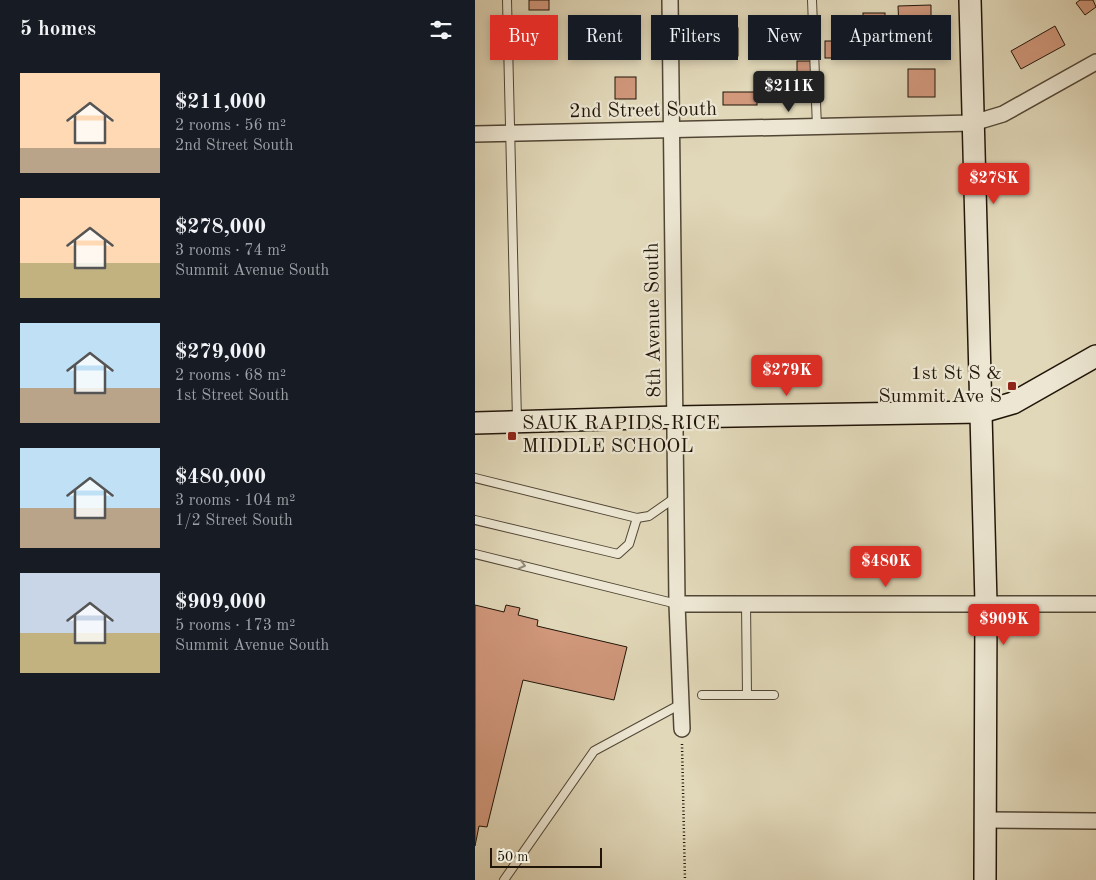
<!DOCTYPE html>
<html lang="en">
<head>
<meta charset="utf-8">
<style>
  body { margin:0; font-family:"Old Standard TT",serif; background:#242831; color:#f1f3f6; height:100vh; display:flex; flex-direction:column; font-size:19px; white-space:nowrap }
  * { box-sizing:border-box; margin:0 }
  p { font-size:16px; color:#9ea1a6 }
  .icon { flex:none; width:28px; height:28px; fill:none; stroke:currentColor; stroke-width:2; stroke-linecap:round; stroke-linejoin:round }
  .map { position:relative; flex:1; overflow:hidden }
  .details { display:flex; flex-direction:column; background:#171b24; width:475px }
  .details>* { flex:none }
  .guide { position:absolute; left:15px; top:15px; width:475px; height:45px; display:flex; gap:10px }
  .scale { position:absolute; left:15px; bottom:12px; width:112px; box-sizing:border-box; padding-left:5px; border:2px solid #211509; border-top:0; font-size:14px; line-height:18px; white-space:nowrap; color:#211509; -webkit-text-stroke:4px #ece6d2; paint-order:stroke }
  .price { position:absolute; translate:-50% -42px; padding:0 11px; border-radius:5px; background:#d93025; color:#fff; font-size:16px; line-height:32px; filter:drop-shadow(0 1px 2px #0008) }
  .price::after { content:''; position:absolute; left:50%; top:30px; width:15px; height:11px; margin-left:-8px; background:inherit; clip-path:polygon(0 0,100% 0,50% 100%) }
  .price.current { background:#222; color:#fff }
  ul { padding:0; list-style:none }
  li { display:flex; align-items:center; gap:15px; height:125px; padding:0 20px }
  li span { display:grid; place-items:center; flex:none; width:140px; height:100px; border-radius:0px; color:#555 }
  li>.icon { margin-inline-start:auto }
  span .icon { width:60px; height:60px; fill:#fffc; stroke-width:1 }
  li b { font-size:21px }
  h2 { display:flex; justify-content:space-between; align-items:center; height:60px; padding:0 20px; font-size:21px }
  .tag { padding:0 18px; border-radius:0px; background:#171b24; box-shadow:0 2px 8px #0003; font-size:18px; line-height:45px }
  .tag.current { background:#d93025; color:#fff }
  main { display:flex; flex:1; min-height:0 }
  .map>svg:first-child { display:block }
</style>
</head>
<body>
<main>
<section class="details">
<h2>5 homes<svg class="icon" aria-label="filters" viewBox="0 0 24 24"><path d="M4 7h16M4 17h16"/><circle cx="9" cy="7" r="2"/><circle cx="15" cy="17" r="2"/></svg></h2>
<ul>
<li><span style="background:linear-gradient(#ffd9b3 75%,#b9a48a 0)"><svg class="icon" aria-label="home" viewBox="0 0 24 24"><path d="M3 11l9-7 9 7M6 9v11h12V9"/></svg></span><div><b>$211,000</b><p>2 rooms · 56 m²</p><p>2nd Street South</p></div></li>
<li><span style="background:linear-gradient(#ffd9b3 65%,#c2b280 0)"><svg class="icon" aria-label="home" viewBox="0 0 24 24"><path d="M3 11l9-7 9 7M6 9v11h12V9"/></svg></span><div><b>$278,000</b><p>3 rooms · 74 m²</p><p>Summit Avenue South</p></div></li>
<li><span style="background:linear-gradient(#bfe0f5 65%,#b9a48a 0)"><svg class="icon" aria-label="home" viewBox="0 0 24 24"><path d="M3 11l9-7 9 7M6 9v11h12V9"/></svg></span><div><b>$279,000</b><p>2 rooms · 68 m²</p><p>1st Street South</p></div></li>
<li><span style="background:linear-gradient(#bfe0f5 60%,#b9a48a 0)"><svg class="icon" aria-label="home" viewBox="0 0 24 24"><path d="M3 11l9-7 9 7M6 9v11h12V9"/></svg></span><div><b>$480,000</b><p>3 rooms · 104 m²</p><p>1/2 Street South</p></div></li>
<li><span style="background:linear-gradient(#c9d6e8 60%,#c2b280 0)"><svg class="icon" aria-label="home" viewBox="0 0 24 24"><path d="M3 11l9-7 9 7M6 9v11h12V9"/></svg></span><div><b>$909,000</b><p>5 rooms · 173 m²</p><p>Summit Avenue South</p></div></li>
</ul>
</section>
<div class="map">
<svg width="621" height="880" viewBox="0 0 621 880">
  <rect width="100%" height="100%" fill="#e1d8b9"/>
  <filter id="stains"><feTurbulence type="fractalNoise" baseFrequency=".004" numOctaves="4"/><feColorMatrix values="0 0 0 0 .2 0 0 0 0 .09 0 0 0 0 .02 0 0 0 .5 -.17"/></filter>
  <radialGradient id="worn" r=".72"><stop offset=".6" stop-color="#630" stop-opacity="0"/><stop offset="1" stop-color="#630" stop-opacity=".3"/></radialGradient>
  <g fill="#d1987c" stroke="#211509">
    <rect x="54" y="0" width="20" height="10"/>
    <polygon points="605,0 618,0 621,7 610,15 601,3"/>
    <polygon points="456,5 456,27 424,28 423,6"/>
    <rect x="388" y="13" width="22" height="17"/>
    <rect x="124" y="21" width="25" height="18"/>
    <polygon points="580,26 590,45 546,69 536,51"/>
    <rect x="244" y="28" width="19" height="28"/>
    <rect x="350" y="41" width="15" height="17"/>
    <rect x="322" y="61" width="16" height="22"/>
    <rect x="433" y="69" width="27" height="28"/>
    <rect x="140" y="77" width="21" height="22"/>
    <rect x="248" y="92" width="34" height="13"/>
    <polygon points="0,605 29,612 31,605 45,608 43,615 63,620 62,626 152,647 139,700 48,680 12,827 4,826 0,846"/>
  </g>
  <g fill="none" stroke-linecap="round" stroke-linejoin="round">
    <g stroke="#514635" stroke-width="10">
      <g id="lane">
        <polyline points="32,0 42,420"/>
        <polyline points="337,0 342,127"/>
        <polyline points="0,478 162,518 174,516 201,497"/>
        <polyline points="0,520 143,554 154,544 162,518"/>
        <polyline points="0,554 202,604"/>
        <polyline points="271,603 272,695"/>
        <polyline points="227,695 299,695"/>
        <polyline points="29,880 119,751 206,704"/>
      </g>
    </g>
    <g stroke="#514635" stroke-width="18">
      <g id="street">
        <polyline points="195,0 202,604 207,729"/>
        <polyline points="0,134 498,123 528,114 621,62"/>
        <polyline points="202,604 621,604"/>
        <polyline points="511,820 621,821"/>
      </g>
    </g>
    <g stroke="#211509" stroke-width="24">
      <g id="secondary">
        <polyline points="495,0 511,603 510,880"/>
        <polyline points="0,423 201,417 507,412 538,403 621,356"/>
      </g>
    </g>
    <polyline stroke="#211509" stroke-width="2.5" stroke-dasharray="1 2.5" stroke-linecap="butt" points="207,744 210,880"/>
    <use href="#lane" stroke="#ece6d2" stroke-width="8"/>
    <use href="#street" stroke="#ece6d2" stroke-width="15"/>
    <use href="#secondary" stroke="#ece6d2" stroke-width="21"/>
  </g>
  <defs><path id="oneway-chevron" d="M-2-3.5L2.5 0L-2 3.5" fill="none" stroke-width="1.6" stroke-linecap="round" stroke-linejoin="round" transform="scale(1.25)"/></defs>
  <use stroke="#918878" href="#oneway-chevron" transform="translate(47 565) rotate(14)"/>
  <g fill="#8f2418" stroke="#ece6d2" stroke-width="2">
    <rect x="532" y="381" width="10" height="10" rx="2.5"/>
    <rect x="32" y="431" width="10" height="10" rx="2.5"/>
  </g>
  <g text-anchor="middle" dominant-baseline="central" stroke-width="4.5" stroke-linejoin="round" paint-order="stroke">
    <g font-size="20" fill="#211509" stroke="#ece6d2">
      <text transform="translate(168 111) rotate(-1)">2nd Street South</text>
      <text transform="translate(179 320) rotate(-91)">8th Avenue South</text>
    </g>
    <g font-size="20" fill="#211509" stroke="#ece6d2" text-anchor="end">
      <text x="527" y="374">1st St S &amp;<tspan x="527" dy="23">Summit Ave S</tspan></text>
      <text x="47" y="424" text-anchor="start">SAUK RAPIDS-RICE<tspan x="47" dy="23">MIDDLE SCHOOL</tspan></text>
    </g>
  </g>
  <rect width="100%" height="100%" filter="url(#stains)"/>
  <rect width="100%" height="100%" fill="url(#worn)"/>
</svg>
<div class="scale">50 m</div>
<b class="price current" style="left:314px;top:113px">$211K</b>
<b class="price" style="left:519px;top:205px">$278K</b>
<b class="price" style="left:312px;top:397px">$279K</b>
<b class="price" style="left:411px;top:588px">$480K</b>
<b class="price" style="left:529px;top:646px">$909K</b>
<div class="guide">
<a class="tag current">Buy</a>
<a class="tag">Rent</a>
<a class="tag">Filters</a>
<a class="tag">New</a>
<a class="tag">Apartment</a>
</div>
</div>
</main>
</body>
</html>
